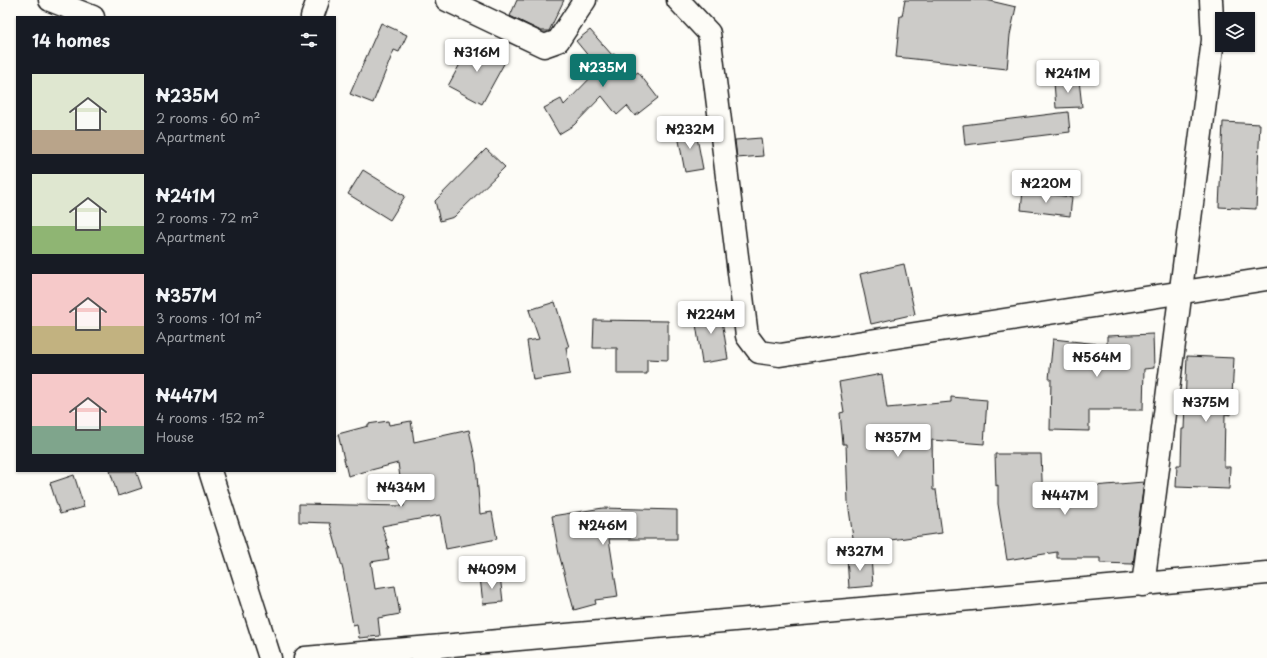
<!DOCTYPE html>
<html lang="en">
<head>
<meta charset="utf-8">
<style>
  body { margin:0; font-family:"Playpen Sans",sans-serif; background:#242831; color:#f1f3f6; height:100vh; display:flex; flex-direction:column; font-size:15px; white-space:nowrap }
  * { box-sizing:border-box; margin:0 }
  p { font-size:13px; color:#9ea1a6 }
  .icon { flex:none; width:22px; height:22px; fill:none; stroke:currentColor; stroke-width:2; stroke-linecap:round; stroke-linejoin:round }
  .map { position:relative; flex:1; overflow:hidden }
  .drawer { position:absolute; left:16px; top:16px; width:320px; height:456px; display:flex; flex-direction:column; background:#171b24; border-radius:0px; box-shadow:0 1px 3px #0004 }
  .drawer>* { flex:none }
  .controls { position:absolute; left:1215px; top:12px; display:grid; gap:8px }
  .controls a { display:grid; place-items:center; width:40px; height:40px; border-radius:0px; background:#171b24; box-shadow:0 1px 3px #0004; font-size:20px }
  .price { position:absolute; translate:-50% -34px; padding:0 9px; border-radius:4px; background:#fff; color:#222; font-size:13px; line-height:26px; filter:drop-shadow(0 1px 2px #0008) }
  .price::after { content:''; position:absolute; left:50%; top:24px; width:12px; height:9px; margin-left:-6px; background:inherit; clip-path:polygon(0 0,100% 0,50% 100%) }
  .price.current { background:#0f766e; color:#fff }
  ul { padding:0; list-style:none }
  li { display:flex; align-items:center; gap:12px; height:100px; padding:0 16px }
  li span { display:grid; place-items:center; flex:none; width:112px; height:80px; border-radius:0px; color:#555 }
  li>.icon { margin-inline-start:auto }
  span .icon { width:48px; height:48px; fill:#fffc; stroke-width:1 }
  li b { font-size:17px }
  h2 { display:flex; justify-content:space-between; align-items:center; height:48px; padding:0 16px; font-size:17px }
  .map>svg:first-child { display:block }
</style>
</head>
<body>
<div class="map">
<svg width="1267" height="658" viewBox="0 0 1267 658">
  <rect width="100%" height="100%" fill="#fdfcf7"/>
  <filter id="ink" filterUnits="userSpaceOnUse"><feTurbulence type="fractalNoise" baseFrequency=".025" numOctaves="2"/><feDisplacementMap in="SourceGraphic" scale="8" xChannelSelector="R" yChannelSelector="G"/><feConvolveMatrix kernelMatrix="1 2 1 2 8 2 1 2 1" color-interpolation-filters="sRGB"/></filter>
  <g filter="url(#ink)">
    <g fill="#cccbc8" stroke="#1c1c1c">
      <polygon points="517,0 564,0 549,31 541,31 510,16"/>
      <polygon points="905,0 986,0 1016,7 1010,35 1007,69 896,57 900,16 902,16"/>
      <polygon points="381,23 407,35 399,52 394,50 373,103 350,94"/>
      <polygon points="590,30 612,55 614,54 635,74 638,72 658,98 635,116 627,106 617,115 602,96 574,125 559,134 544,108 561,99 564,105 599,69 576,41"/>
      <polygon points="472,42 506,60 482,104 448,86"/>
      <polygon points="1079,80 1082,107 1056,108 1054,82"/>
      <polygon points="1068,112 1070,132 965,145 963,125"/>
      <polygon points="1223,122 1260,124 1256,209 1219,207"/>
      <polygon points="695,127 703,169 685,172 677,130"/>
      <polygon points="761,138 763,156 737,158 735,140"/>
      <polygon points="486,149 505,167 454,217 440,221 435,201"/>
      <polygon points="363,170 405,196 390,220 348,194"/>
      <polygon points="1023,191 1072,197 1070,216 1021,210"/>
      <polygon points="904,264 915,314 871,324 860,274"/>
      <polygon points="555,302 569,347 566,347 570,374 533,380 527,341 539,339 529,310"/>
      <polygon points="720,307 728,359 702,363 694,311"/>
      <polygon points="594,320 668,321 668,360 647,359 647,374 617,374 617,348 593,348"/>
      <polygon points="1153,334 1154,368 1144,369 1143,410 1089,410 1089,431 1050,430 1051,379 1049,379 1053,339 1107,345 1107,336"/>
      <polygon points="1187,356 1234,358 1231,415 1225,414 1224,467 1230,467 1229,489 1176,487 1177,465 1181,465 1182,429 1184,429"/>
      <polygon points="882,374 887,408 951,402 951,397 987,400 984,444 932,440 933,490 936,490 942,533 854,545 848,502 846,444 843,444 840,413 844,412 839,382"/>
      <polygon points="388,421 389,425 411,421 414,442 469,430 476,463 480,514 492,512 497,539 446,549 440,515 382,526 389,548 387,548 389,559 371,562 375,589 395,586 400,614 378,618 380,636 359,638 357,624 353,625 343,570 330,523 299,522 299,504 404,506 398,463 348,476 338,434 368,426 368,424"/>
      <polygon points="995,454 1041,454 1043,505 1093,486 1144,482 1133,564 1100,563 1100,558 1057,558 1057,552 1007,560 998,504 998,485 996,486"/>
      <polygon points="110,471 136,471 142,488 118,496"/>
      <polygon points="74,475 84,507 60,514 50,483"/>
      <polygon points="603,508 677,510 677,539 609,539 618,597 595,600 596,604 574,610 559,554 552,516"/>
      <polygon points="871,556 873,586 849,588 847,557"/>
      <polygon points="500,575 503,602 483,604 480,577"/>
    </g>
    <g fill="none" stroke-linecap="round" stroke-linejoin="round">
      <g stroke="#1c1c1c" stroke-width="25">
        <g id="minor">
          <polyline points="50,0 93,17"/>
          <polyline points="447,0 544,46 558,41 585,0"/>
          <polyline points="678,0 709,33 747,336 759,352 780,355 1267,279"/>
          <polyline points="312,17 318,0"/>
          <polyline points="210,471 270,658"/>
          <polyline points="1143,585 1213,40 1211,0"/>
          <polyline points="305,658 1267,573"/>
        </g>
      </g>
      <use href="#minor" stroke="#fdfcf7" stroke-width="22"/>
    </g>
  </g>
</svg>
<div class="controls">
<a><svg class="icon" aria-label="layers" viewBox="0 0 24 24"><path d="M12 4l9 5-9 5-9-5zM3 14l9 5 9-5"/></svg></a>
</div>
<b class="price" style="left:477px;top:73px">₦316M</b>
<b class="price current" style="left:603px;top:88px">₦235M</b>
<b class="price" style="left:1068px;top:94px">₦241M</b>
<b class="price" style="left:690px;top:150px">₦232M</b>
<b class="price" style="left:1046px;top:204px">₦220M</b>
<b class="price" style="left:711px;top:335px">₦224M</b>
<b class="price" style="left:1097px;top:378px">₦564M</b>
<b class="price" style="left:1206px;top:423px">₦375M</b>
<b class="price" style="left:898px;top:458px">₦357M</b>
<b class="price" style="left:401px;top:508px">₦434M</b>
<b class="price" style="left:1065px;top:516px">₦447M</b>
<b class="price" style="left:603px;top:546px">₦246M</b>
<b class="price" style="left:860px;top:572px">₦327M</b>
<b class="price" style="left:492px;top:590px">₦409M</b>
<section class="drawer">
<h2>14 homes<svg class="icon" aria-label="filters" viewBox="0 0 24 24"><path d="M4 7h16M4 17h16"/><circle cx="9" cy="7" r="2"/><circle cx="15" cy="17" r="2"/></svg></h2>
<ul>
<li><span style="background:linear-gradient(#dfe7d0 70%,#b9a48a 0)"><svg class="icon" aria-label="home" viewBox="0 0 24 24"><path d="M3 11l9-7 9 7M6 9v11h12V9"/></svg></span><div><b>₦235M</b><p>2 rooms · 60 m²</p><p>Apartment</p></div></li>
<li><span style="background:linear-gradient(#dfe7d0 65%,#8fb573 0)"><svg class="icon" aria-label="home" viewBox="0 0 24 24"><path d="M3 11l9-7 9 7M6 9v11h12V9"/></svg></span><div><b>₦241M</b><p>2 rooms · 72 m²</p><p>Apartment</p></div></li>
<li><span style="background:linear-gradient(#f6c9c9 65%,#c2b280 0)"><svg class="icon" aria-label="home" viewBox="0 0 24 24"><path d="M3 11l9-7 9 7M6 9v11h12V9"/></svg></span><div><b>₦357M</b><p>3 rooms · 101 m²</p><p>Apartment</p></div></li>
<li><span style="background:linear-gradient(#f6c9c9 65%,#7fa58c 0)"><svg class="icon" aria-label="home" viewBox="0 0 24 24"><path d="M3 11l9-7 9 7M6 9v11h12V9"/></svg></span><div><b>₦447M</b><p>4 rooms · 152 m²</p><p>House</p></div></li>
</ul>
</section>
</div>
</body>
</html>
